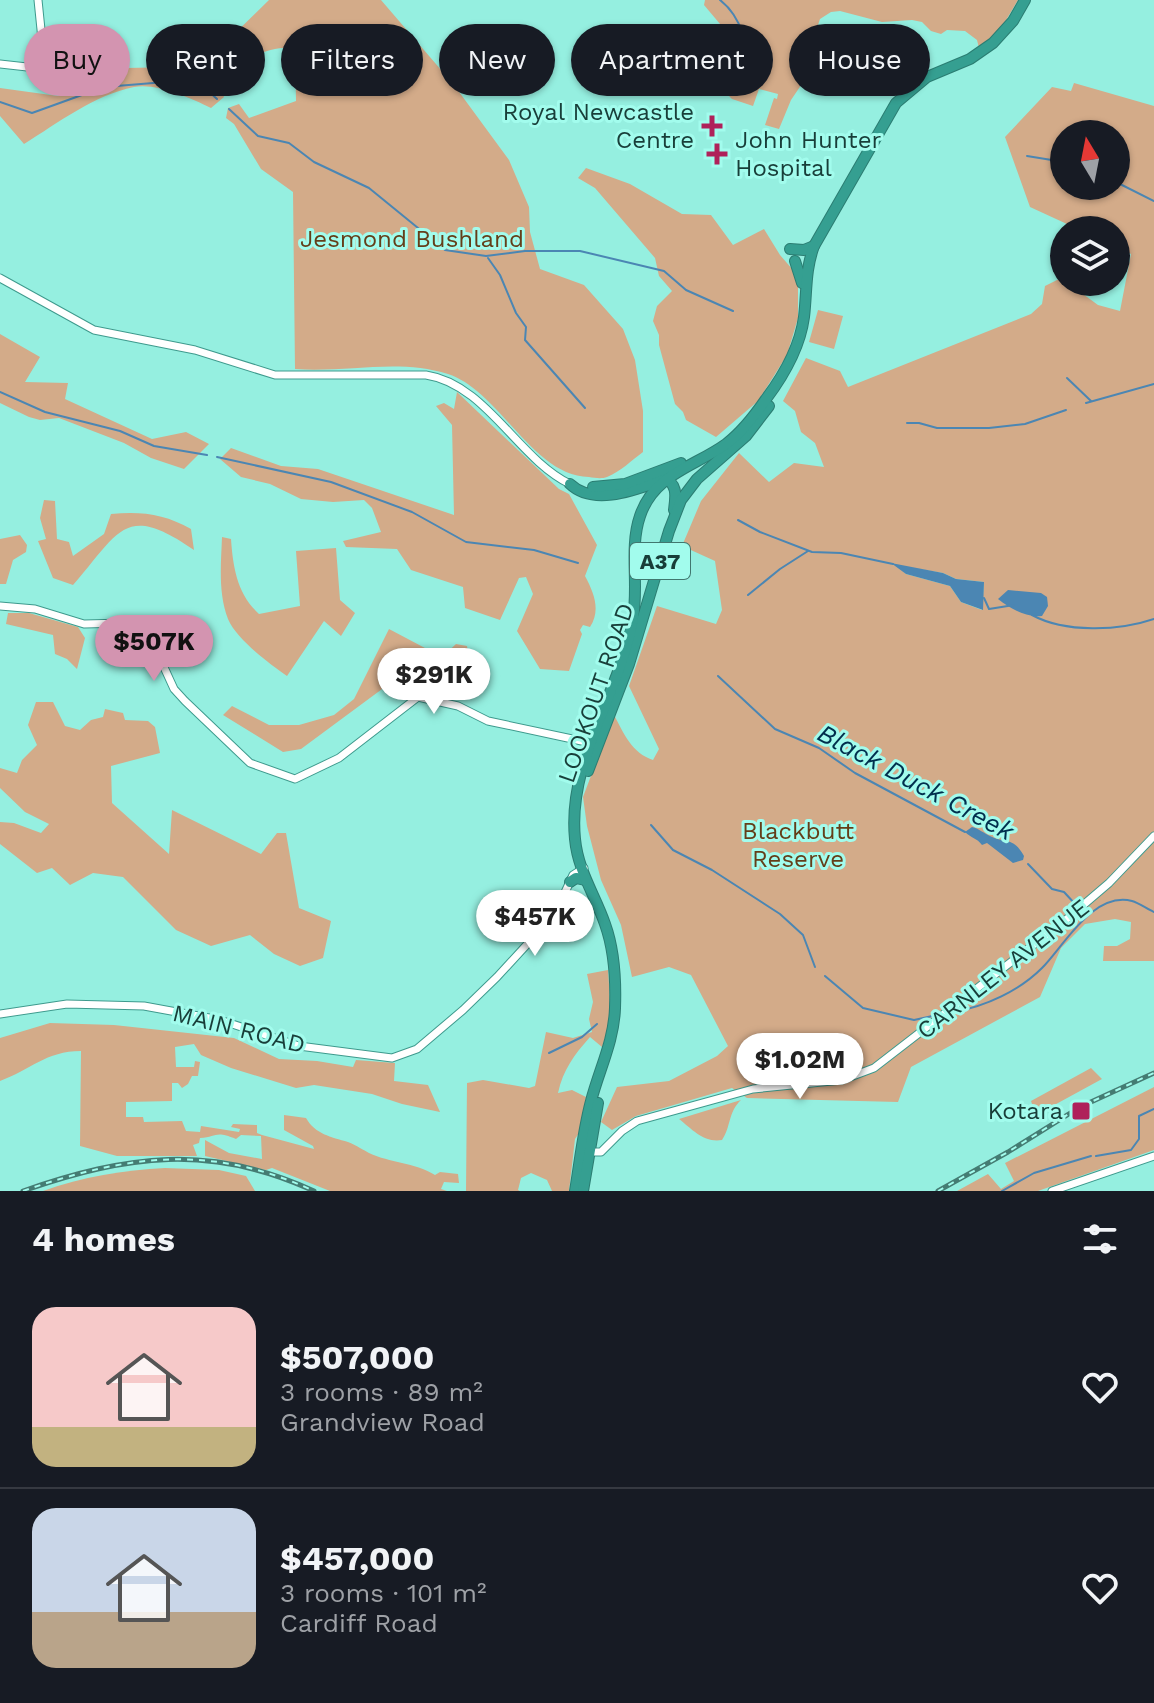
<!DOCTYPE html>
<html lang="en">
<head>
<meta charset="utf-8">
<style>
  body { margin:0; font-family:"Work Sans",sans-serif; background:#20242c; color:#f1f3f6; height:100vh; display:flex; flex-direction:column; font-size:30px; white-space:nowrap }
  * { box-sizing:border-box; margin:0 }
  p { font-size:26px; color:#9ea1a6 }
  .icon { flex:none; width:44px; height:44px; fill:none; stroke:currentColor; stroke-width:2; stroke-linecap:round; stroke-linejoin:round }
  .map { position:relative; height:1191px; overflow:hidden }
  .sheet { display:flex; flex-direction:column; background:#171b24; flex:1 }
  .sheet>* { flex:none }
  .top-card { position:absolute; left:24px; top:24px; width:1106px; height:72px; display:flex; gap:16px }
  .needle { width:52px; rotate:350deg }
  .tools { position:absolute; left:1050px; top:120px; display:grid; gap:16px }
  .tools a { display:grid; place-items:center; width:80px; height:80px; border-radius:50%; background:#171b24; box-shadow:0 2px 6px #0004; font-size:40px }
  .price { position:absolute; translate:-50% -68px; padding:0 18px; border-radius:28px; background:#fff; color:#222; font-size:26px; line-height:52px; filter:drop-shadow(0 2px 4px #0008) }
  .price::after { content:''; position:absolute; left:50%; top:48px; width:24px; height:18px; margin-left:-12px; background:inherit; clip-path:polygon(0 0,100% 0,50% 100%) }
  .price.selected { background:#d394b0; color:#111 }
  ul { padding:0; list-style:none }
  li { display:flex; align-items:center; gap:24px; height:200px; padding:0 32px }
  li+li { border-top:2px solid #363941 }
  li span { display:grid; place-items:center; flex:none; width:224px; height:160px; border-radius:24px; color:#555 }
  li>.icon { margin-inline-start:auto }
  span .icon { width:96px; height:96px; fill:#fffc; stroke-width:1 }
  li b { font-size:34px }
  h2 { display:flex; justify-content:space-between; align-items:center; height:96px; padding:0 32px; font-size:34px }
  .chip { padding:0 28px; border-radius:36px; background:#171b24; box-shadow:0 2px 6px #0004; font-size:28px; line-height:72px }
  .chip.selected { background:#d394b0; color:#111 }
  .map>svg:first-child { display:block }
</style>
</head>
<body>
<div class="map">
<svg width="1154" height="1191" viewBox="0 0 1154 1191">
  <rect width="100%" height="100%" fill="#95efe0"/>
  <g fill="#d3ab89" fill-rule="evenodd">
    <path d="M269,0H381L454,85L509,160L529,207L530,232L540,269L584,285L623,329L635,360L643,411V452C632,460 620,472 607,477C602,479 595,478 589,477C532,476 500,391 448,374C398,358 346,373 295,369L293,192L261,169L234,124L226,118L228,108L239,104L249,118L296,101L295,48C265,45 241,63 217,79L224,97L211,108C190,98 158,83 134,87C94,95 58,123 24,144L0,116V88L58,96L124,68L181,67L225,43Z"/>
    <path d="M705,0H1018L999,32L979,48L977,40L965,31L947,30L941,34L931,31L922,22L912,20L882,22L840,11L831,12L820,19L817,28L812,69L791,100L779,129L765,125L774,98L777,99L778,94L759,89L753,106L732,99L717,84C712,64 718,51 731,37L704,5Z"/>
    <path d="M1074,83L1154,106V961H1103L1104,946H1117L1130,939L1131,922L1115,919L1085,924L1061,948L1040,997L911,1067L898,1102L747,1098L732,1088L636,1116L612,1130L601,1122L617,1087L669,1081L717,1056L728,1046L691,975L669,967L632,977L621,925L601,880L587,826L583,797L614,715C624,734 632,753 653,760L659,749L629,686L657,606L716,624L722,610L715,561L682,546L701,501L739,453L769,482L794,463L824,467L815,443L801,432L795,411L783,401L806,358L840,371L848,387L1031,314L1042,304L1045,286L1061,278L1098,305L1120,311L1131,254L1116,247V230H1080L1030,207L1005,137L1052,87L1071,91ZM1064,134H1116V186H1064ZM896,565L943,573L956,579L984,582L982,610L961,602L950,586L906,574Z"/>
    <polygon points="586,168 630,184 682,214 711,215 733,245 764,229 780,255 793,270 798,283 798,318 787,355 758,401 716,437 686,420 683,412 675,404 659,345 659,335 653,321 657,306 672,291 659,276 655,258 595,188 578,178"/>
    <polygon points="818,310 843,316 834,349 809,342"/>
    <polygon points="0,334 40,357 25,382 68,383 65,399 152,439 186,432 209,444 184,469 151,458 124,443 59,418 40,420 29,417 0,403"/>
    <path d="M457,392L559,489L569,494L597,545L585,576C594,593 601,610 590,627L583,625L580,630L582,634L569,671L540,669L517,631L533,594L526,577L519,578L500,620L465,608L463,587L411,570L397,549L346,547L343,541L381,532L372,508L364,500L333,502L301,499L270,484L241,477L220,459L231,448L281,466L318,469L454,515L452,425L436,406L444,403L454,409Z"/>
    <path d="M44,500L55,501L57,539L69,542L73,556L104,534L111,514C141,511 165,514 191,529L194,550C125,502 120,531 73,585L53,578L38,541L46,539L40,518Z"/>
    <polygon points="20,535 27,545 26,552 13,560 6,584 0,584 0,539"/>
    <path d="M222,537L231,539C233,567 237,594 259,614L300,606L296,551L336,548L340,600L355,613L341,636L324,621L287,676C269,663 237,640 228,619C218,593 221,564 222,537Z"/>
    <polygon points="8,613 29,613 78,627 85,638 77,669 67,659 55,654 53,635 6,624"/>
    <polygon points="389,629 442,657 456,644 467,646 469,661 485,666 463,690 438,676 420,674 415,653 404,652 397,678 301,749 283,752 223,715 232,706 269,725 299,725 334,715 354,699"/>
    <polygon points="36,702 53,702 65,726 80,730 91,720 103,717 105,709 123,713 125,720 148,721 155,727 160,753 111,766 112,803 169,854 172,810 261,854 277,833 286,833 299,908 331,921 323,958 300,966 274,954 250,935 211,946 176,930 123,877 93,873 70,885 52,868 37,873 0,844 0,822 14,823 41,833 49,824 25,812 0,788 0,768 17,773 22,760 37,745 28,725"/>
    <path d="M608,970C610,997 612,1021 602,1047L590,1037C574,1055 563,1070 558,1093L572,1090L586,1097L581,1130L575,1139L569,1191H552L547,1180L531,1173L521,1178L518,1190L520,1191H466L467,1083L483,1080L529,1088L535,1086L546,1032L573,1038L592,1032L589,1019L593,1002L587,974Z"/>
    <path d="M50,1023L114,1025L234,1038L279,1059L317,1061L353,1067L356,1060L395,1063L394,1081L428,1085L440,1112L402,1104L372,1094L314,1085L296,1088L231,1068L201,1055L194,1044L175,1047L176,1067H194L195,1061L200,1062L198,1076H192L188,1084L182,1088L178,1083H172V1101L126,1102V1117H143L144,1122L182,1121L186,1131L200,1132L201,1126L239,1132L240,1129L231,1127L233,1124L257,1125V1133L262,1135L314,1149L313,1146L284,1130V1115L306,1118C315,1134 331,1137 348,1142C356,1145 365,1151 369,1153C390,1163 414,1162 435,1175L440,1172L458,1174L459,1183L444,1182L441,1189L447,1191H330L272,1168L266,1170L205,1156V1140L229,1153L262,1159L261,1136L241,1135L236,1139C215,1130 217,1137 200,1138L199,1143L193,1145L197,1156H117L80,1146L81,1051C46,1051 30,1070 0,1081V1038Z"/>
    <polygon points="1091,1068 1102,1079 1036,1115 1031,1101"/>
    <polygon points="1154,1087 1154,1150 1038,1191 957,1191 988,1174 1001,1189 1014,1181 1005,1163"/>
    <path d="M741,1100C728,1112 731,1127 722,1140C704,1143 693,1130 679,1119Z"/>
    <path d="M165,1168L219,1170L246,1176L255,1191H43C82,1177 124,1170 165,1168Z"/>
  </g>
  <g fill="#4b86b3">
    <polygon points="891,563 943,573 956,579 984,582 983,610 961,602 950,586 906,574"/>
    <path d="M1008,590L1041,593L1047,597L1048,606L1042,616C1025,618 1010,608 998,599Z"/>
    <path d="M972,827C980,829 983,833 990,836C1005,844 1013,836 1024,856L1023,860L1013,863L987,843L982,845C977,838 971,838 965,832Z"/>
  </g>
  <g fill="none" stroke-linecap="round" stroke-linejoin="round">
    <g stroke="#4b86b3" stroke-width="2">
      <path d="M720,0C746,20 748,55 753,86L752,90"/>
      <polyline points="0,102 32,113 104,87 178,81 204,87 217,99"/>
      <polyline points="229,109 258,136 289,143 314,162 369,188 445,250 486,256 525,251 580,251 664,271 686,290 733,311"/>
      <polyline points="1027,156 1064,162"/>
      <polyline points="1116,182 1154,201"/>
      <polyline points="488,258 500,275 516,313 526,327 525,340 585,408"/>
      <polyline points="1067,378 1091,401"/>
      <polyline points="0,392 45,412 120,431 154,446 207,455"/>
      <polyline points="1086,403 1154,384"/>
      <polyline points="907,423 919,423 937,428 989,428 1025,424 1066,410"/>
      <polyline points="217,457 331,482 412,512 466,542 534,550 578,563"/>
      <polyline points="738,520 760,532 812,552 841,553 893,564"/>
      <polyline points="748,595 780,569 808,551"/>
      <polyline points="984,598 989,609 1014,605"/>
      <path d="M1032,615C1065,633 1119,631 1154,619"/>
      <polyline points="718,676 775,729 819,748 855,773 965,832"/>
      <polyline points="651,825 673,850 712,870 780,914 803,935 815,967"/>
      <polyline points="1028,864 1052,889 1064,892 1076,905"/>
      <polyline points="825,976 863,1008 914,1020 937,1015"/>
      <path d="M954,1012C986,1006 1019,991 1042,968C1064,946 1093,891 1132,901C1139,903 1147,909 1154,912"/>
      <polyline points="549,1053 582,1037 597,1024"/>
      <polyline points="1096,1156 1131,1150 1139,1139 1139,1116 1154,1109"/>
      <polyline points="1002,1191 1034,1173 1091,1156"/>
    </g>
    <g stroke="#3e9a8d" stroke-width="9">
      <g id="secondary">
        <polyline points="0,64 45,69 38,0"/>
        <path d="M0,278L94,330L195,350L275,375H426C486,384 518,459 570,484"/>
        <polyline points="0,606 35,609 84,624 126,623 139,627 152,641 174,689 185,701 250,763 295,779 339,758 418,697 458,706 488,721 591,743"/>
        <polyline points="0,1014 67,1004 144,1006 220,1020 299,1046 392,1058 417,1049 463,1010 497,977 555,914 573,875 584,868"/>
        <polyline points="587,1152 601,1152 622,1131 637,1121 753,1089 842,1080 874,1068 1068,918 1109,883 1154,836"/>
        <polyline points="1052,1191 1154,1156"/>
      </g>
    </g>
    <g stroke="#2b7d72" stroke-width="12">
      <g id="highway">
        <polyline points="790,249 804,250 814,246"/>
        <polyline points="795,261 802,283"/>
        <path d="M662,477C678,483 676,495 674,510"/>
        <path d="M570,484C594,507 637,489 663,480"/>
        <polyline points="593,487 625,484 681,463"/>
        <polyline points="588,771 629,664 669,531 681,500 697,479 746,436 769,406"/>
        <polyline points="570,882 576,878 585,880"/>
        <path d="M575,1191C580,1161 583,1131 591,1101C599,1070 614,1041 615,1008C616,981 614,949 605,924C595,895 578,871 575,839C567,760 620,694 633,618C639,585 629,548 640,516C654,474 694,467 726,444C742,432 755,415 766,399C784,375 800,347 804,317C807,292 805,270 814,246L896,103L927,77L970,59L993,43L1013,21L1025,0"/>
        <polyline points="583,1191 598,1103"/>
      </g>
    </g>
    <use href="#secondary" stroke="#fff" stroke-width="7"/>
    <use href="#highway" stroke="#359f91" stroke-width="10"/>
    <g stroke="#447c73" stroke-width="5">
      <g id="rail">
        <path d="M23,1191C127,1155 210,1143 314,1191"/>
        <polyline points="938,1191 1008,1152 1080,1107 1154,1073"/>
      </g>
    </g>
    <use href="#rail" stroke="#a2fced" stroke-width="2" stroke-dasharray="6" stroke-linecap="butt"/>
  </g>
  <g fill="#af215a" stroke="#a2fced" stroke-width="3">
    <path d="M708 114h8v8h8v8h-8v8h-8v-8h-8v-8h8z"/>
    <path d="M713 142h8v8h8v8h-8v8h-8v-8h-8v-8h8z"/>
    <rect x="1071" y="1101" width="20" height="20" rx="4"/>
  </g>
  <g text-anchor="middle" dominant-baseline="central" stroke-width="6" stroke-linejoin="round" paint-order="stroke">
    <rect fill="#a2fced" stroke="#41776f" stroke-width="2" x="630" y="543" width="60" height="36" rx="6"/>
    <g font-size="22" font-weight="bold" fill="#183e39">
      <text x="660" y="561">A37</text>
    </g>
    <g font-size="24" fill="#183e39" stroke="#a2fced" text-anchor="end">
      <text x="694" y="112">Royal Newcastle<tspan x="694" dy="28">Centre</tspan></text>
      <text x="735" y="140" text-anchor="start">John Hunter<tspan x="735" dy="28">Hospital</tspan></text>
      <text x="1063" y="1111">Kotara</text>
    </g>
    <g font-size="24" fill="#643e19" stroke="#a2fced">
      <text x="412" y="239">Jesmond Bushland</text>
      <text x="798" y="831">Blackbutt<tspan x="798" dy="28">Reserve</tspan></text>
    </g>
    <g font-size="24" fill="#183e39" stroke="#a2fced">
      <text transform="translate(596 693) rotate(-71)">LOOKOUT ROAD</text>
      <text transform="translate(1003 969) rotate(-38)">CARNLEY AVENUE</text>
      <text transform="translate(239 1029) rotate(14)">MAIN ROAD</text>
    </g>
    <g font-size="26" font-style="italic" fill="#002f4d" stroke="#a2fced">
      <text transform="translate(916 782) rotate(28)">Black Duck Creek</text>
    </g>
  </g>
</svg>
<div class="tools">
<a><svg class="needle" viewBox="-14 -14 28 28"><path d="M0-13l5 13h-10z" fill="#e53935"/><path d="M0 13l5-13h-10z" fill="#9ea1a6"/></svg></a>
<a><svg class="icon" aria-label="layers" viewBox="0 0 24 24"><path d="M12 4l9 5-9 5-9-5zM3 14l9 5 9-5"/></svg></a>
</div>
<b class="price selected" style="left:154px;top:683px">$507K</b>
<b class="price" style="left:434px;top:716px">$291K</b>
<b class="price" style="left:535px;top:958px">$457K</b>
<b class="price" style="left:800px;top:1101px">$1.02M</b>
<div class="top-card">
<a class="chip selected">Buy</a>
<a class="chip">Rent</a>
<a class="chip">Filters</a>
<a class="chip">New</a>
<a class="chip">Apartment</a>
<a class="chip">House</a>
</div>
</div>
<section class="sheet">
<h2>4 homes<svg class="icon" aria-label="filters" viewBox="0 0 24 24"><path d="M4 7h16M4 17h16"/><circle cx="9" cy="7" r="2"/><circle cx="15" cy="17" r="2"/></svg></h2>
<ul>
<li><span style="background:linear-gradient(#f6c9c9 75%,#c2b280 0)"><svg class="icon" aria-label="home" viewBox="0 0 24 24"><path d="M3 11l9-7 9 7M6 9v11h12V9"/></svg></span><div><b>$507,000</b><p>3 rooms · 89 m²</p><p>Grandview Road</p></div><svg class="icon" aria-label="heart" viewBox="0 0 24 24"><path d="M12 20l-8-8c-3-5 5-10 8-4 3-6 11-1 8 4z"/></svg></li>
<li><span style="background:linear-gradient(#c9d6e8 65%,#b9a48a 0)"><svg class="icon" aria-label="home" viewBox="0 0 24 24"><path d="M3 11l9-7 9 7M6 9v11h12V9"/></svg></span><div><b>$457,000</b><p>3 rooms · 101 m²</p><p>Cardiff Road</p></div><svg class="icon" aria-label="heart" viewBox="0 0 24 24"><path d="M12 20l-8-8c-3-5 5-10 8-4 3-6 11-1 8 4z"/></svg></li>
</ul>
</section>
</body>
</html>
